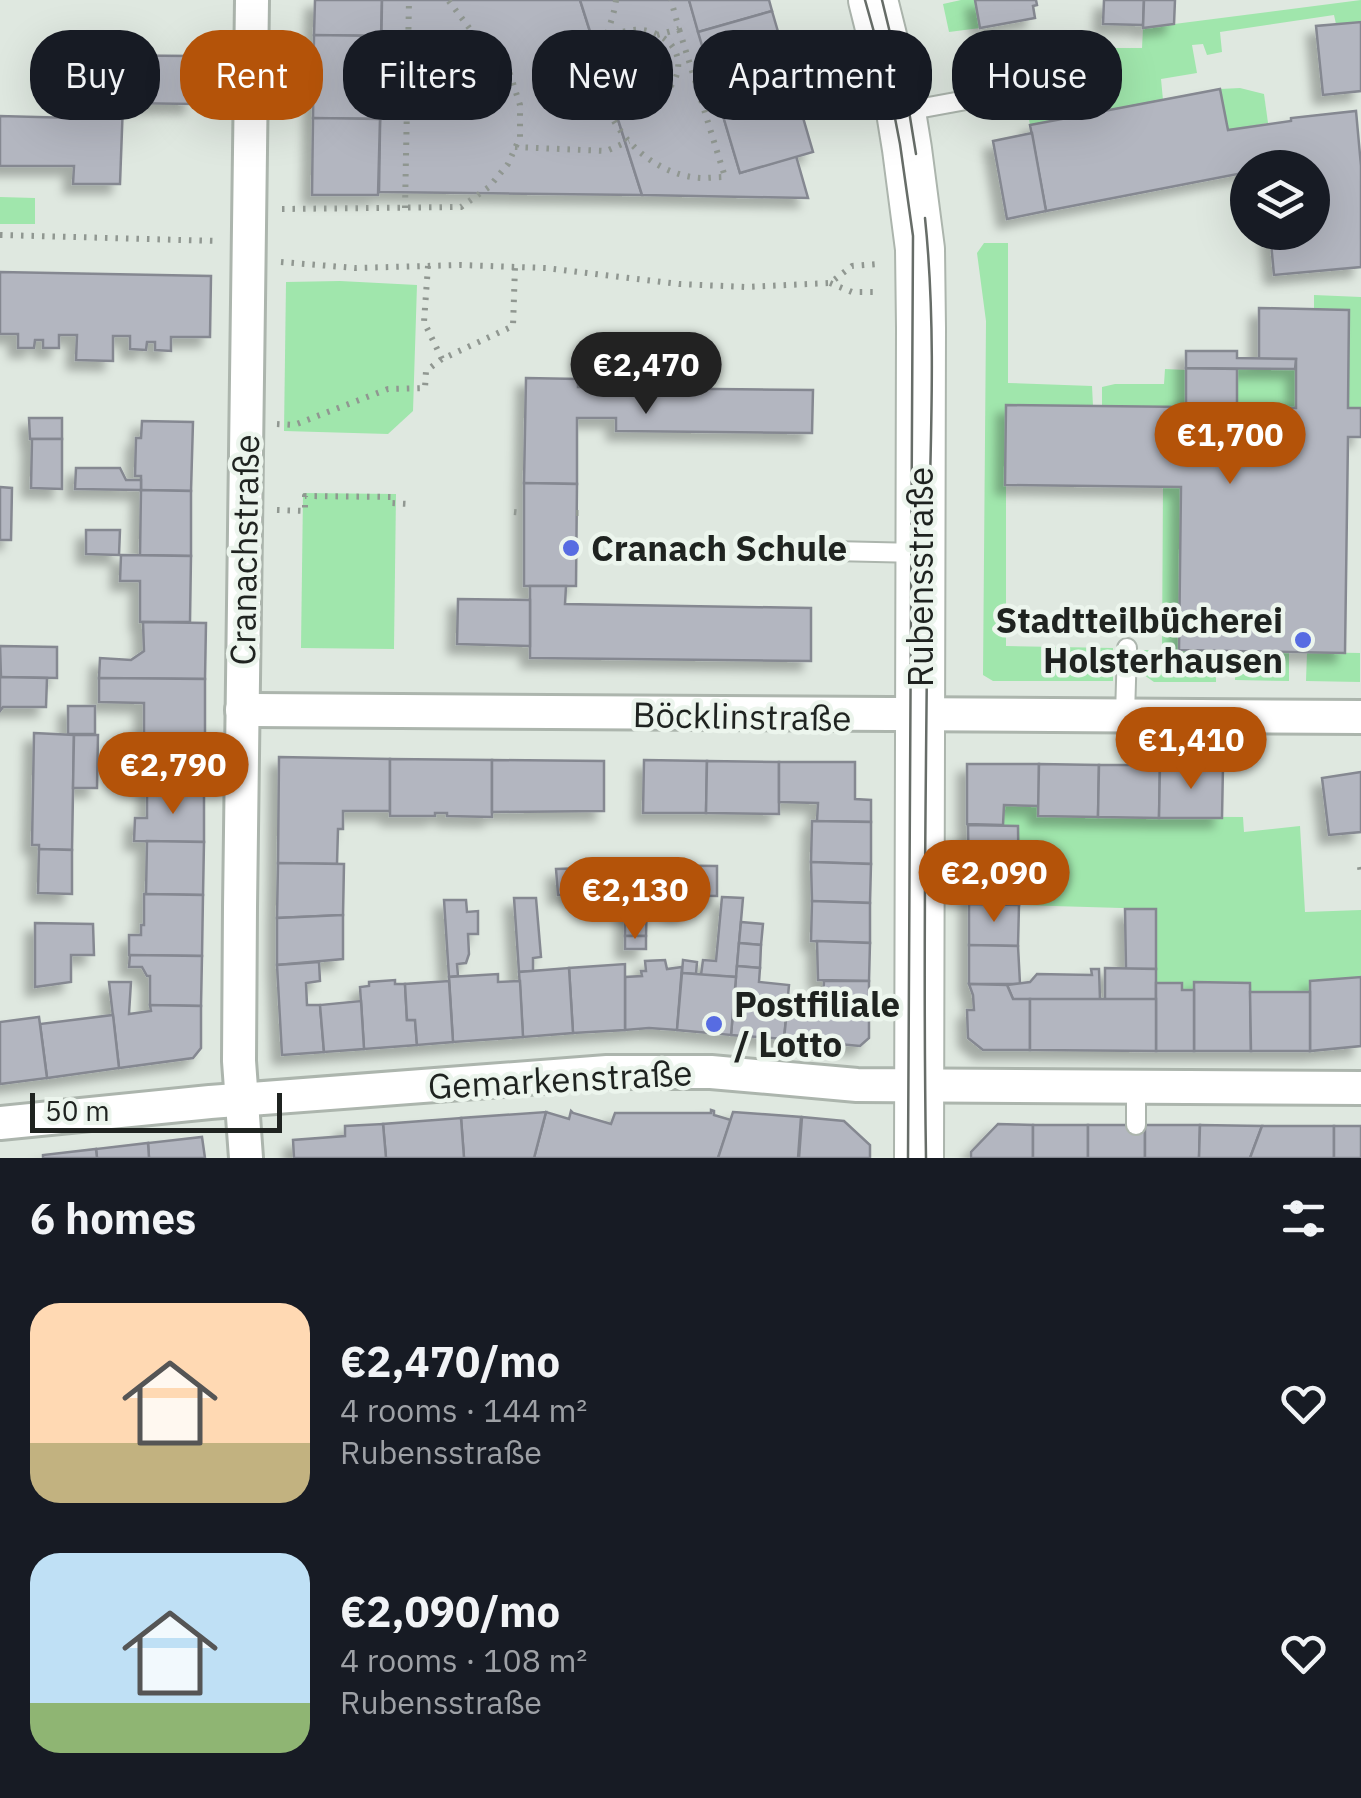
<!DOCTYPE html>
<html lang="en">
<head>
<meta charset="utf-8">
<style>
  body { margin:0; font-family:"IBM Plex Sans",sans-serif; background:#242831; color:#f1f3f6; height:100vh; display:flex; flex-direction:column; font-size:38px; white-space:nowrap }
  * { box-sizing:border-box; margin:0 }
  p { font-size:32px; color:#9ea1a6 }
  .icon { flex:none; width:55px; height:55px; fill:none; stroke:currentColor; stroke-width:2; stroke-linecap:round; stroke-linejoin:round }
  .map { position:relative; height:1158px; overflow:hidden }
  .sheet { display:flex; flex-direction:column; background:#171b24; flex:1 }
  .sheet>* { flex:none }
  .top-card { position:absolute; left:30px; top:30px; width:1302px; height:90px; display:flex; gap:20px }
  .fabs { position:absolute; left:1230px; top:150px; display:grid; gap:20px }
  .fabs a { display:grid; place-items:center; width:100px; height:100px; border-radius:50%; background:#171b24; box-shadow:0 10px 40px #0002; font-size:50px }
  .scale { position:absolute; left:30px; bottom:25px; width:252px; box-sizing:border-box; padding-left:10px; border:5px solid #1f2320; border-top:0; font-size:28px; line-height:35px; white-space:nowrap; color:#1f2320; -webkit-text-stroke:8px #ecf5ed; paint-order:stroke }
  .price { position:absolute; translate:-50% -85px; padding:0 22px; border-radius:35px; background:#b45309; color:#fff; font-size:32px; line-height:65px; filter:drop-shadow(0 2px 5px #0008) }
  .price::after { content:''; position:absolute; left:50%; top:60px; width:30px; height:22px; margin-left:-15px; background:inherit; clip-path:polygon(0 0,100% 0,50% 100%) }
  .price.active { background:#222; color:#fff }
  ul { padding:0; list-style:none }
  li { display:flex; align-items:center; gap:30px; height:250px; padding:0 30px }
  li span { display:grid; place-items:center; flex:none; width:280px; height:200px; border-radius:30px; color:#555 }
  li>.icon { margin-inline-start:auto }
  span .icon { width:120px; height:120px; fill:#fffc; stroke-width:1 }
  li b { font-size:42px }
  h2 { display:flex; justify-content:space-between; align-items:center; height:120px; padding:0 30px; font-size:42px }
  .pill { padding:0 35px; border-radius:40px; background:#171b24; box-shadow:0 10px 40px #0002; font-size:35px; line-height:90px }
  .pill.active { background:#b45309; color:#fff }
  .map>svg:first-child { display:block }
</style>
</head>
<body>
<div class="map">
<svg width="1361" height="1158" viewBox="0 0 1361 1158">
  <defs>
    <filter id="shadow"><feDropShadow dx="-9" dy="9" stdDeviation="5" flood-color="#0004"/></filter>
  </defs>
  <rect width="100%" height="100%" fill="#dfe8e0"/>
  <g fill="#a0e6ac">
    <polygon points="961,0 975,0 980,28 949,32 943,4"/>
    <polygon points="1361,0 1361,22 1336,24 1334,15 1220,32 1222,52 1207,55 1203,44 1192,45 1197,73 1161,79 1163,100 1030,125 1016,48 1142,48 1143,28"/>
    <polygon points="1240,88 1264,94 1268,123 1228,130 1220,89"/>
    <polygon points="0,197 35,198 35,224 0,224"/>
    <polygon points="984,243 1008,243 1008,383 1092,386 1093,406 1006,406 1006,646 1113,648 1113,681 993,681 983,675 986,321 977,253"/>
    <polygon points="340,281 417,285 413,411 388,434 284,431 286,282"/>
    <polygon points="1314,295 1361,297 1361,408 1348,408 1349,310 1314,309"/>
    <polygon points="1165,369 1186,370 1186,407 1102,406 1102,387 1115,384 1164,384"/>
    <polygon points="1237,369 1295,369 1296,408 1237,407"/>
    <polygon points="1163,487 1181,487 1179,650 1216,651 1216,682 1154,682 1144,675 1144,650 1162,650"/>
    <polygon points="303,493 396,494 394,649 301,648"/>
    <polygon points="1235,651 1289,652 1289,681 1235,680"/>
    <polygon points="1307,652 1360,653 1360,682 1306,681"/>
    <polygon points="1004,805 1038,805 1038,816 1243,817 1244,832 1300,826 1305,912 1361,910 1361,977 1310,980 1310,992 1250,992 1250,982 1195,982 1194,990 1182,990 1182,983 1156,983 1156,909 1019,905 1018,826 1004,825"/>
  </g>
  <g fill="#b3b6c0" stroke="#858891" stroke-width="2.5" filter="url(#shadow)">
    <polygon points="315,0 382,0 381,36 314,35"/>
    <polygon points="382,0 580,0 642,195 379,192"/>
    <polygon points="580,0 689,0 740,173 796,156 808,198 642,195"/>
    <polygon points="689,0 769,0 772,11 698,32"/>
    <polygon points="975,0 1036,0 1037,5 1033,6 1035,18 980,28"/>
    <polygon points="1104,0 1144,0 1143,25 1103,24"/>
    <polygon points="1144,0 1175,0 1174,24 1143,28"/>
    <polygon points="772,11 813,152 740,173 698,32"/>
    <polygon points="1361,22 1361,91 1323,95 1316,26"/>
    <polygon points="314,35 381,36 380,119 313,118"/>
    <polygon points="71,55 123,103 120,184 73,184 74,166 0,166 0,116 75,118 75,103 70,102"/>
    <polygon points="71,55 193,56 193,104 123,103"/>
    <polygon points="1220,89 1228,130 1291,121 1291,118 1356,111 1361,166 1361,267 1274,275 1270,232 1312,232 1312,168 1248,168 1248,172 1046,211 1030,125"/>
    <polygon points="313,118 380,119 378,195 312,195"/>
    <polygon points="1032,133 1046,211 1007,219 993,141"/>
    <polygon points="0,272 211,276 210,337 171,337 171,351 155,350 155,342 147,342 146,350 130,349 130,336 113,336 113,361 76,360 77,335 59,335 59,348 43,348 43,340 35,340 34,348 18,348 18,334 0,334"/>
    <polygon points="1259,308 1349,310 1348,408 1361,408 1361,437 1348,437 1345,653 1179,650 1181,487 1005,485 1006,405 1186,407 1186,368 1237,369 1237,407 1296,408 1296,359 1259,359"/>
    <polygon points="1186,351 1237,351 1237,358 1296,359 1295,369 1186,368"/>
    <polygon points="526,378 578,379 578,387 606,387 606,384 617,384 617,388 813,390 812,433 616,431 616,418 577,418 577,484 524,483"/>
    <polygon points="29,418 62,418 62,439 30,439"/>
    <polygon points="142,421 193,422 191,491 141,490 141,476 135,476 136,438 141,438"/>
    <polygon points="32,439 62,439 62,489 31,488"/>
    <polygon points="76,468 120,468 126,480 141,480 141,490 75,489"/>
    <polygon points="524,483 577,484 576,586 524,586"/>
    <polygon points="0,487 12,488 11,540 0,540"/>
    <polygon points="141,490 191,491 191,556 140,555"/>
    <polygon points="86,530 120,530 119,555 86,554"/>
    <polygon points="121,555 191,556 190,622 140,622 140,581 120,581"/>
    <polygon points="530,586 566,586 565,604 811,608 811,661 530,658"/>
    <polygon points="458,599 530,600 530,646 457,644"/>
    <polygon points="143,622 206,623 205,679 99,678 100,658 131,660 144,651"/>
    <polygon points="0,646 57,647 57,678 1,677"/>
    <polygon points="0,677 47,678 46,707 3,707 0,711"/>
    <polygon points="99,678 205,679 205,736 144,735 144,703 99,702"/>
    <rect x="68" y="706" width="27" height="28"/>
    <polygon points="34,733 74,735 72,850 39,849 39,845 32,845"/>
    <polygon points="74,735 98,735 97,788 73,788"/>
    <polygon points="147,735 205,736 204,789 147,789"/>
    <polygon points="279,757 390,759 390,811 343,811 343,829 338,829 337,864 278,863"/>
    <polygon points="390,759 492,760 492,817 447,816 447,813 435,813 435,816 390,816"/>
    <polygon points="492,760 604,761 604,811 492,812"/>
    <polygon points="644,760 707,761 706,813 643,813"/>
    <polygon points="707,761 779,762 779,814 706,813"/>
    <polygon points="779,762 855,762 855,799 871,800 871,822 817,821 818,803 779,802"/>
    <polygon points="967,764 1039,764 1039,806 1004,805 1003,825 967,824"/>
    <polygon points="1039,764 1099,765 1098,817 1038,816"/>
    <polygon points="1099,765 1160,765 1159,818 1098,817"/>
    <polygon points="1160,765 1223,766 1222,818 1159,818"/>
    <polygon points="1361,772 1361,832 1329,835 1322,778"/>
    <polygon points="147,789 204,789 204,842 134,841 135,818 147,818"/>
    <polygon points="812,821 871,822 871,864 811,862"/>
    <polygon points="968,825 1018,826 1019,905 969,904"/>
    <polygon points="147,841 204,842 203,895 146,894"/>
    <polygon points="39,849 72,850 72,894 38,893"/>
    <polygon points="811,862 871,864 870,903 812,901"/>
    <polygon points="278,863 344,864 343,915 277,918"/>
    <polygon points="625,865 717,866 717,896 625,895"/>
    <polygon points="625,867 625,895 558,895 556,869"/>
    <polygon points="144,894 203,895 202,956 129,955 129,935 141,935 141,925 144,925"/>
    <polygon points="625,895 647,895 646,936 625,936"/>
    <polygon points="673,896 688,897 687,913 672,912"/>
    <polygon points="722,897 743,898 736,977 701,975 703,960 716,961"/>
    <polygon points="514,898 536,898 541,957 533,958 533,971 519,972"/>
    <polygon points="444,900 466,900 467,912 478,911 478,934 468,934 469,954 466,963 457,964 458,976 449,977"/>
    <polygon points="812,901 870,903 870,943 811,941"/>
    <polygon points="969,904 1019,905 1018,946 969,945"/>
    <polygon points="1125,909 1156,909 1156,969 1126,969"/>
    <polygon points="343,915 343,959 277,965 277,918"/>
    <polygon points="741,922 763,924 761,945 739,943"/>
    <polygon points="35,923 93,924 94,955 71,955 71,982 35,987"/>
    <rect x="625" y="936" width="21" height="13"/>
    <polygon points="817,941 870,943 869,981 818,980"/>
    <polygon points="739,943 761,945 760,968 737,966"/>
    <polygon points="969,945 1018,946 1020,984 969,984"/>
    <polygon points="130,955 202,956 201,1006 150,1005 150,976 147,976 142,967 129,967"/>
    <polygon points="665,960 667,969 682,967 677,1030 649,1028 625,1030 625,977 642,976 641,971 646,971 645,961"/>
    <polygon points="683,960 697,962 696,974 682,973"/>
    <polygon points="319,962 320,981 306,983 307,1005 320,1005 324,1052 282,1055 277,965"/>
    <polygon points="625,964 625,1030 573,1033 569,968"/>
    <polygon points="737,966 760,968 759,982 789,985 784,1039 731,1035"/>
    <polygon points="569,968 573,1033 523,1037 519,972"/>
    <polygon points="1105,968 1156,969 1156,999 1105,1000"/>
    <polygon points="1091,969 1099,969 1100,1000 1013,999 1007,985 1030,982 1037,974 1092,975"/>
    <polygon points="682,973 736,977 731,1035 677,1030"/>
    <polygon points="498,974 498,982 520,981 523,1037 453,1042 449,977"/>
    <polygon points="1361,977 1361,1046 1310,1051 1310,981"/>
    <polygon points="395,980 395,984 405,984 407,1020 415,1020 417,1045 364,1049 360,987 369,986 369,982"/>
    <polygon points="449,981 453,1042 417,1045 415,1020 407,1020 405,984"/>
    <polygon points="824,981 869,981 869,1038 860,1046 784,1039 788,1000 813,1001 813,998 823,999"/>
    <polygon points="109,982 131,982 129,1014 151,1011 150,1005 201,1006 201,1048 193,1058 119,1068"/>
    <polygon points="1194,982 1250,983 1251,1051 1194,1051"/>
    <polygon points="1156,983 1182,983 1182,990 1194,990 1194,1051 1156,1051"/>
    <polygon points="969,984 1007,985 1013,999 1030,999 1030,1050 983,1050 968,1038 967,1010 974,1010 973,995"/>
    <polygon points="1250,992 1310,992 1310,1051 1251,1051"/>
    <polygon points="1030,999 1156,999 1156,1051 1030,1050"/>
    <polygon points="361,1001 364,1049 324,1052 320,1005"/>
    <polygon points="113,1015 119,1068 47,1078 40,1024"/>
    <polygon points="39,1017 47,1078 0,1084 0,1022"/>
    <polygon points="711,1110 714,1111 714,1115 731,1120 718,1158 534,1158 546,1112 569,1119 571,1111 573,1113 611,1124 615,1113 711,1113"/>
    <polygon points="546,1112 534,1158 464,1158 461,1118"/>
    <polygon points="733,1112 801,1117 798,1158 718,1158"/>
    <polygon points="802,1117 844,1121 870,1145 870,1158 799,1158"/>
    <polygon points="461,1118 464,1158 386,1158 383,1124"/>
    <polygon points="383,1124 386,1158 294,1158 293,1140 345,1136 345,1126"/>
    <polygon points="998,1124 1033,1125 1033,1158 971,1158 971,1152"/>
    <rect x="1033" y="1125" width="55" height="33"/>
    <rect x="1088" y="1125" width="57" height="33"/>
    <polygon points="1145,1125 1200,1125 1199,1158 1145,1158"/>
    <polygon points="1200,1125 1262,1126 1250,1158 1199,1158"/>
    <polygon points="1262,1126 1334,1126 1334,1158 1250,1158"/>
    <rect x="1334" y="1126" width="27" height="32"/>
    <polygon points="202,1137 205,1158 149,1158 148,1143"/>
    <polygon points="148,1143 149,1158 97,1158 96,1149"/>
    <polygon points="96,1149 97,1158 43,1158 43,1155"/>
  </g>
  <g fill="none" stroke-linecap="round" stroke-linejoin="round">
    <g stroke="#acb5ad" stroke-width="22">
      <g id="lane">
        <polyline points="901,112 1010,92"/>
        <polyline points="833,551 918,553"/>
        <polyline points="1125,715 1127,648"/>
        <polyline points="1136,1125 1136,1086"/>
      </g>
    </g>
    <g stroke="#acb5ad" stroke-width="38">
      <g id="street">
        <path d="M242,710C615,715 988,716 1361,717"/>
        <polyline points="0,1123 210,1102 607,1072 711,1072 857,1085 1361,1088"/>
        <polyline points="246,1158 239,1061 240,907 252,0"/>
      </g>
    </g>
    <g stroke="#acb5ad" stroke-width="52">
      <polyline id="secondary" points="873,0 901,112 907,149 920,249 921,328 919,1158"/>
    </g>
    <g stroke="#909791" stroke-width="6" stroke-dasharray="2.5 8" stroke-linecap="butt">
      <path d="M616,0C613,25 597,51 599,76C604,127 649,175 701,178C709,178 717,177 725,177L679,29"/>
      <polyline points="657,35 679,29 671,0"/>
      <path d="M604,95C612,98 620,102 628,103C678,109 701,46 648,31C634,27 622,34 608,33"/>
      <polyline points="515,147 606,151 629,141"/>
      <polyline points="405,208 409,0"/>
      <polyline points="282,209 461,207 489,187 508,164 520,137 520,105 510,74 489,54 448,0"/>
      <polyline points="0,235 219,241"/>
      <polyline points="281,262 355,268 461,265 546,268 679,284 746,287 830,283 852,266 877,264"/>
      <polyline points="428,266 424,322 442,359"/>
      <polyline points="830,283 852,292 877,292"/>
      <polyline points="277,424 294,425 388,389 425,388 426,371 442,359 513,326 515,267"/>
      <polyline points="277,510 305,511 305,496 391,497 391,503 410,504"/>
      <polyline points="514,512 524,513"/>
      <polyline points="576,513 582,513"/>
      <polyline points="1360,867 1361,874"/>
    </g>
    <use href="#lane" stroke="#fff" stroke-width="18"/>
    <use href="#street" stroke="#fff" stroke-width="32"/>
    <use href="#secondary" stroke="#fff" stroke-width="48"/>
    <g stroke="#676d68" stroke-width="2.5">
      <polyline points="865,0 888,82 900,144 913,236 908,1158"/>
      <polyline points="882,0 909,111 916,154"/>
      <path d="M925,218C937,333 930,451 928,567C926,764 923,961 926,1158"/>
    </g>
  </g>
  <g fill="#576ce2" stroke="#ecf5ed" stroke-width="4">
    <circle cx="571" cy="548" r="10"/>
    <circle cx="1303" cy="640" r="10"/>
    <circle cx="714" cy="1024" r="10"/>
  </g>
  <g text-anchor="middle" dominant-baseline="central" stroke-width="9" stroke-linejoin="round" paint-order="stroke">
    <g font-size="35" font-weight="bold" fill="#1f2320" stroke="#ecf5ed" text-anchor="start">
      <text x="591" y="548">Cranach Schule</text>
      <text x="1283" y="620" text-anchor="end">Stadtteilbücherei<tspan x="1283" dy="40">Holsterhausen</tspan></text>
      <text x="734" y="1004">Postfiliale<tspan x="734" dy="40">/ Lotto</tspan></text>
    </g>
    <g font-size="35" fill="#1f2320" stroke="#ecf5ed">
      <text transform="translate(244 550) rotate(-89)">Cranachstraße</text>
      <text transform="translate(920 577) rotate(-90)">Rubensstraße</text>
      <text transform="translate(742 716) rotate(1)">Böcklinstraße</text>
      <text transform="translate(560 1079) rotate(-3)">Gemarkenstraße</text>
    </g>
  </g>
</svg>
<div class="fabs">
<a><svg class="icon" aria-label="layers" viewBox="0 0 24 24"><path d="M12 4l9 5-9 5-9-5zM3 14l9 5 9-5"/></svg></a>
</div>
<div class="scale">50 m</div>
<b class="price active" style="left:646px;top:417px">€2,470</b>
<b class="price" style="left:1230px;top:487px">€1,700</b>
<b class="price" style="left:1191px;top:792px">€1,410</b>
<b class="price" style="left:173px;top:817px">€2,790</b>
<b class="price" style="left:994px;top:925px">€2,090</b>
<b class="price" style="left:635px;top:942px">€2,130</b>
<div class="top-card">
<a class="pill">Buy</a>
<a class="pill active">Rent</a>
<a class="pill">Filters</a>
<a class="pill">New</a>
<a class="pill">Apartment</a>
<a class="pill">House</a>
</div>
</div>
<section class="sheet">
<h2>6 homes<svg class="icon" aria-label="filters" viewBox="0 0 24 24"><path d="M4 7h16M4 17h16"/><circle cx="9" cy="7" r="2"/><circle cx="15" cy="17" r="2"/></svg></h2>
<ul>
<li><span style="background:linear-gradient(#ffd9b3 70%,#c2b280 0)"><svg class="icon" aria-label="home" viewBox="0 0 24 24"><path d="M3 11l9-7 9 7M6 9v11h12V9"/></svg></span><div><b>€2,470/mo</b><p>4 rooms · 144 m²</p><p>Rubensstraße</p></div><svg class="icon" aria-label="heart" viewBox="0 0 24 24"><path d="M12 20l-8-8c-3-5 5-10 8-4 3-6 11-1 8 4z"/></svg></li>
<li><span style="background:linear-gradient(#bfe0f5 75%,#8fb573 0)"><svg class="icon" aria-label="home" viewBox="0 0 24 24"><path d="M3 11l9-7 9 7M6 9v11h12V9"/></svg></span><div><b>€2,090/mo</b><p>4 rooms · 108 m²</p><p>Rubensstraße</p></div><svg class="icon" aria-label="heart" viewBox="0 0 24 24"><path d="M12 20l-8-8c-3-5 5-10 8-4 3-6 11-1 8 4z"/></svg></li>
</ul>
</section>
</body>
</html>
